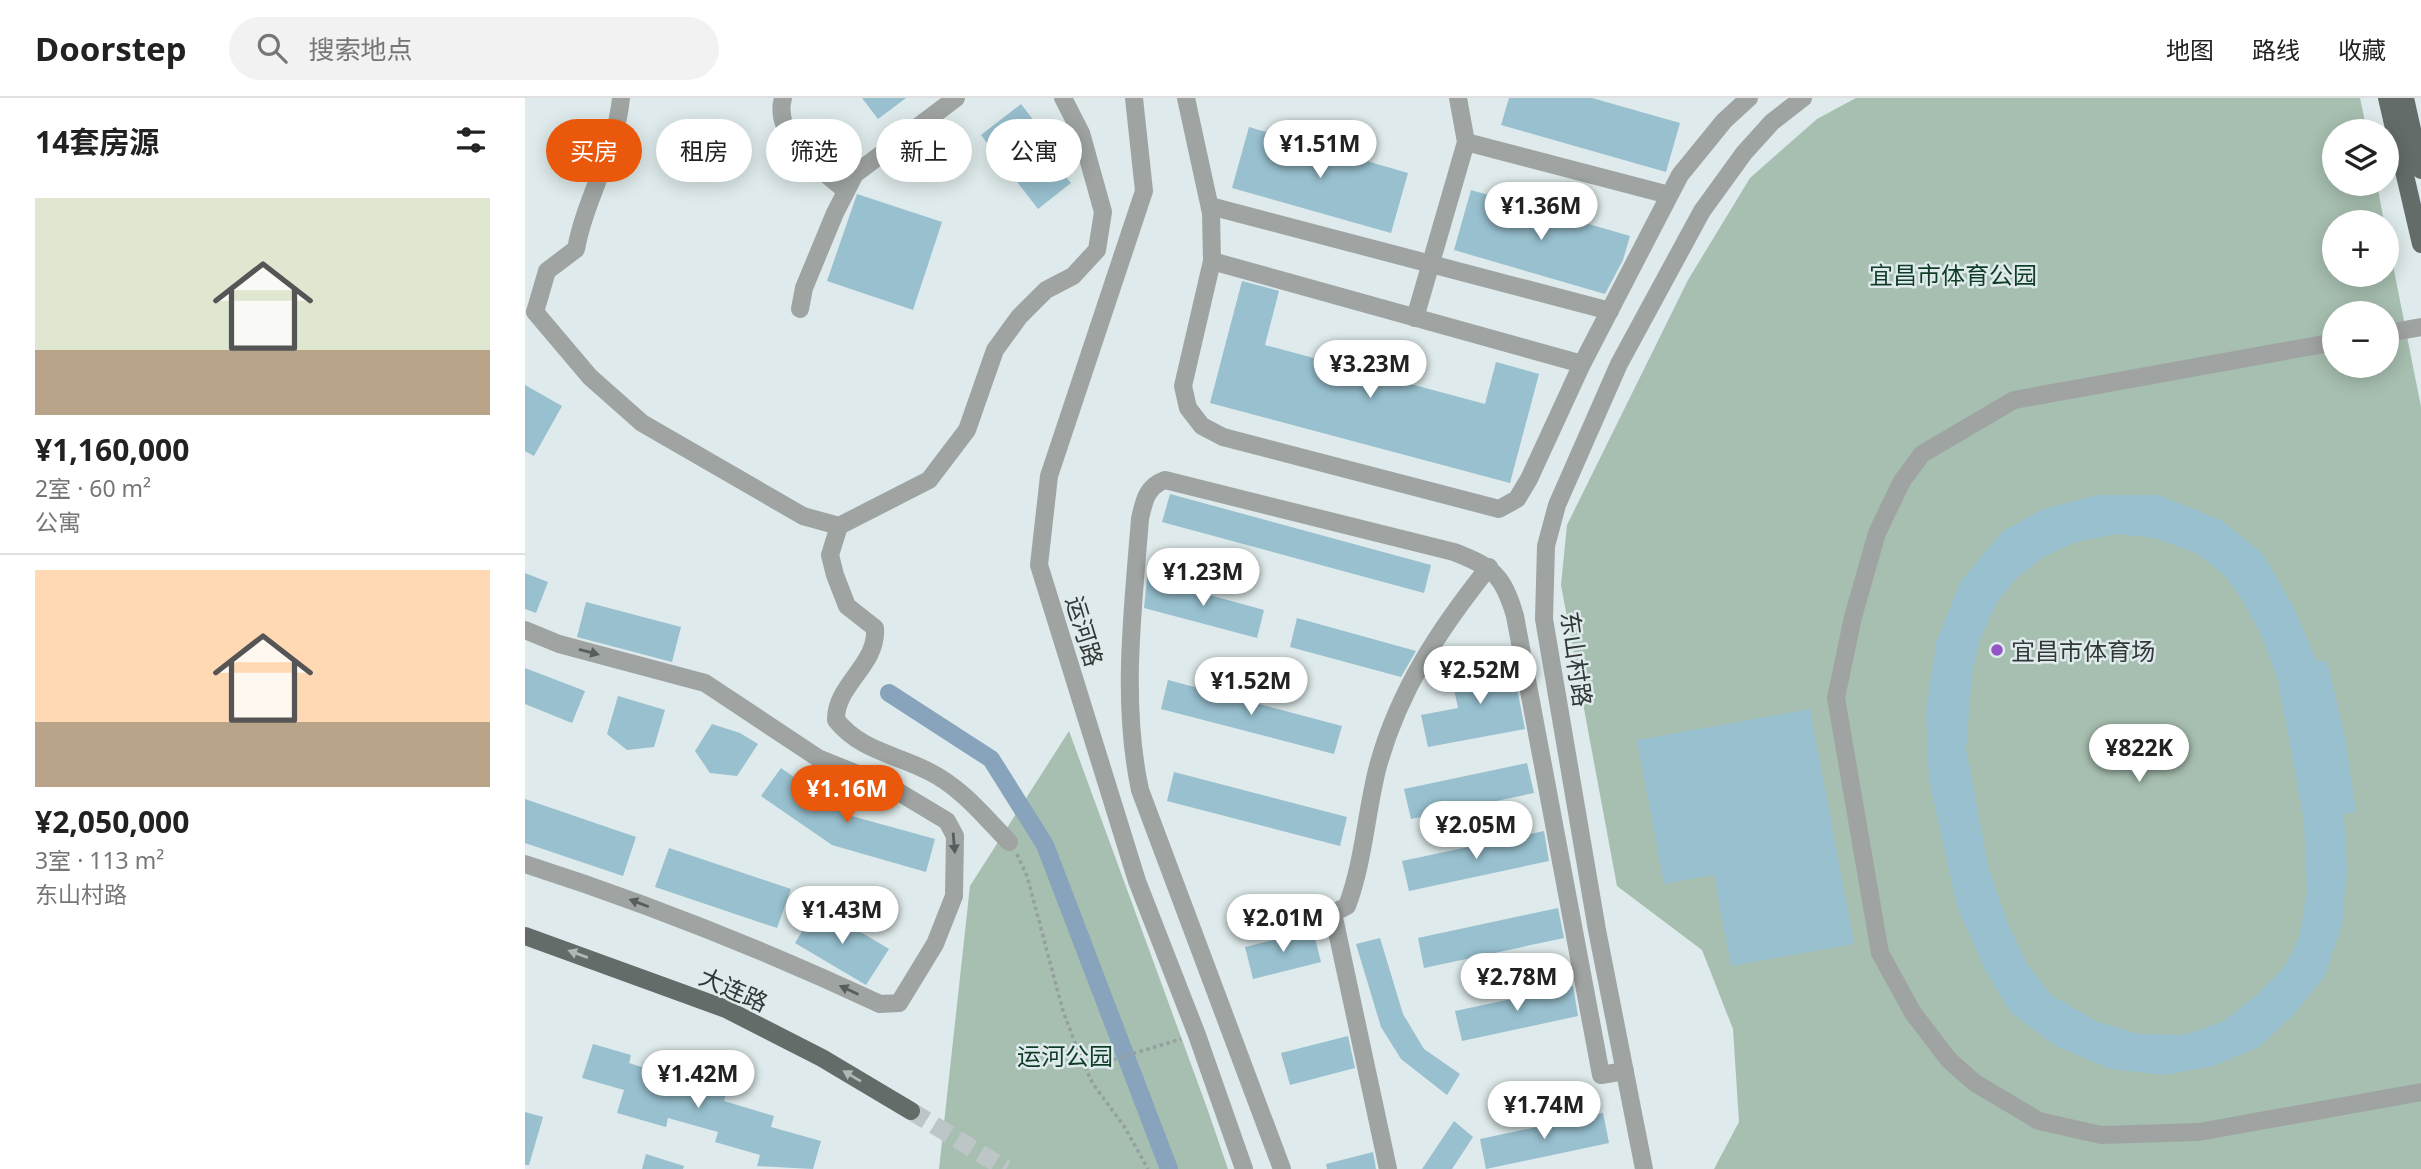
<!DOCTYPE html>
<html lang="zh">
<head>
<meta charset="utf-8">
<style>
  body { margin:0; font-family:"Noto Sans","Noto Sans SC",sans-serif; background:#f2f2f2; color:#222; height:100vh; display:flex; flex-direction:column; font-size:26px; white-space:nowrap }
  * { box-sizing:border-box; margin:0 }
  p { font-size:23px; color:#767676 }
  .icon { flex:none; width:38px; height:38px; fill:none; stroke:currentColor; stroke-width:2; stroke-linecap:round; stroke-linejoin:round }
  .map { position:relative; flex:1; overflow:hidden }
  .details { display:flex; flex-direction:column; background:#fff; width:525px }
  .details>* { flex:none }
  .hud { position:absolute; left:21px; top:21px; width:665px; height:63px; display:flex; gap:14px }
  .buttons { position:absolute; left:1797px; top:21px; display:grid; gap:14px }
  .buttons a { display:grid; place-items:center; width:77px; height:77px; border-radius:50%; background:#fff; box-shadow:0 4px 18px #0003; font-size:35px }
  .price { position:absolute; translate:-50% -60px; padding:0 16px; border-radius:24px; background:#fff; color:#222; font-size:23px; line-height:46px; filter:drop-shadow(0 2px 4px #0008) }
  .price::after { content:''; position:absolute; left:50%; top:42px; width:21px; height:16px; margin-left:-10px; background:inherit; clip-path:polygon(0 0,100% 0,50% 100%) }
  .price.active { background:#ea580c; color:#fff }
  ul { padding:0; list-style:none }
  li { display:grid; align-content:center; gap:14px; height:371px; padding:0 35px }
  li+li { border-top:2px solid #e0e0e0 }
  li span { display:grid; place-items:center; height:217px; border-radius:0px; color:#555 }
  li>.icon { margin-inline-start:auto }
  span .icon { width:126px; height:126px; fill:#fffc; stroke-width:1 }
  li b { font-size:30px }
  h2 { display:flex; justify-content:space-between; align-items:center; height:84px; padding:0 35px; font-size:30px }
  .tag { padding:0 24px; border-radius:32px; background:#fff; box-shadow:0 4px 18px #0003; font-size:24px; line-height:63px }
  .tag.active { background:#ea580c; color:#fff }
  header { display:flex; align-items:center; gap:42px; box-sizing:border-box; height:98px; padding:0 35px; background:#fff; border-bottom:2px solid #e0e0e0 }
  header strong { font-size:33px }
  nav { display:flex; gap:38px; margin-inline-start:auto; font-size:24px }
  .search { width:490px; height:63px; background:#f2f2f2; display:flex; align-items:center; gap:18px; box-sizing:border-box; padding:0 24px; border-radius:38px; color:#767676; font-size:26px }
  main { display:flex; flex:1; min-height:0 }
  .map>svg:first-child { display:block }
</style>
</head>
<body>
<header>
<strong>Doorstep</strong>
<div class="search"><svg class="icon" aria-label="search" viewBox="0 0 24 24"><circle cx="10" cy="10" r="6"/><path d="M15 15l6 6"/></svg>搜索地点</div>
<nav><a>地图</a><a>路线</a><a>收藏</a></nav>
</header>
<main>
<section class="details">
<h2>14套房源<svg class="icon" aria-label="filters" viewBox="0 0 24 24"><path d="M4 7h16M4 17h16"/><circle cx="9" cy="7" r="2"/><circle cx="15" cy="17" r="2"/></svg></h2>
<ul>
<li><span style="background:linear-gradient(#dfe7d0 70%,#b9a48a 0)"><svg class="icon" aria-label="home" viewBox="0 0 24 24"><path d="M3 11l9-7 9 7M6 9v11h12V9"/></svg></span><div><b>¥1,160,000</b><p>2室 · 60 m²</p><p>公寓</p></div></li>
<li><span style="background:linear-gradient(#ffd9b3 70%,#b9a48a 0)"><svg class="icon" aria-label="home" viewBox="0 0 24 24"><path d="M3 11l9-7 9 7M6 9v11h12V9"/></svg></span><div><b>¥2,050,000</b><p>3室 · 113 m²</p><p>东山村路</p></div></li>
</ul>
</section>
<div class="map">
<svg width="1896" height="1071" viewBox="0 0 1896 1071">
  <rect width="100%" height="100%" fill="#deeaeb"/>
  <g fill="#a7bfb0" fill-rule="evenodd">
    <path d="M1331,0H1835L1842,33H1810V86H1852L1859,124H1810V177H1862V137L1896,309V1071H1189L1214,1024L1208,931L1177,852L1092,788L1036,487L1042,427L1163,182L1225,80L1292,21ZM1810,215H1862V268H1810Z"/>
    <polygon points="544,633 682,1010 703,1071 414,1071 445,788"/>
  </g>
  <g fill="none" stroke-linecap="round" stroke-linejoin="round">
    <polyline stroke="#87a4bc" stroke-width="18" points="364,595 466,661 520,747 644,1071"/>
  </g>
  <g fill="#98c0cf" fill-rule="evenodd">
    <polygon points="337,0 381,0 353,21"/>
    <polygon points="984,0 1067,0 1155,25 1141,74 976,27"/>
    <polygon points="496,6 534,55 526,61 546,85 513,111 456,37"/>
    <polygon points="724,29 883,75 866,135 707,90"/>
    <polygon points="946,92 1105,138 1098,162 1080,196 929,152"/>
    <polygon points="332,96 417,124 388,212 302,183"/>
    <polygon points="717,183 754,193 740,247 960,306 971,264 1014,276 985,385 685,305"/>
    <polygon points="0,287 37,308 9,358 0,353"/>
    <polygon points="645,396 906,467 899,495 637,424"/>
    <path d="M1572,397H1634L1696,422L1738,456L1770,512L1792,564L1802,563L1820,639L1831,714L1819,716L1822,773L1817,826L1800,878L1770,915L1734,949L1688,968L1641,977L1585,971L1531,948L1486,915L1460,872L1432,808L1404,682L1401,614L1411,545L1435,484L1478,433L1518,411ZM1590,436L1630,440L1673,456L1699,477L1718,503L1737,539L1753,582L1779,723L1782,794L1774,839L1760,868L1731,898L1697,924L1659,937L1614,936L1573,924L1526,897L1502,866L1483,826L1464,771L1441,652L1447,574L1456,539L1472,504L1492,480L1518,459L1551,444Z"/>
    <polygon points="0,475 23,484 11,515 0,511"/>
    <polygon points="622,480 739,512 732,540 619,510"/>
    <polygon points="61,504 156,529 147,564 52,539"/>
    <polygon points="772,520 891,553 876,579 765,549"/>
    <polygon points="985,555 1000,631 903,649 896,617 933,610 929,591 951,587 947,562"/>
    <polygon points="0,570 60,593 47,625 0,606"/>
    <polygon points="643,582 817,628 809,656 636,611"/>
    <polygon points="93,598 140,612 129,649 102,652 82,636"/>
    <polygon points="1285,611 1329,846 1206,868 1189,777 1139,786 1112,642"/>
    <polygon points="187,626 215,635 233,646 212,678 185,675 170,653"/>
    <polygon points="1002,665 1009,695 886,721 879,691"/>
    <polygon points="256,670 323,717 410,741 401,774 307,747 236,698"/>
    <polygon points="649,674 822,719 815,748 642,703"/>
    <polygon points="0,701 111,739 98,778 0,745"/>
    <polygon points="1019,733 1024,763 884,793 877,763"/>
    <polygon points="144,750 266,791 252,830 130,789"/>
    <polygon points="292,808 364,851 341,887 270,845"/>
    <polygon points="1033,810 1039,840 899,870 893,840"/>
    <polygon points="788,832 796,864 728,881 720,849"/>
    <polygon points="855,840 878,916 899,951 935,976 922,997 876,961 856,929 831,846"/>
    <polygon points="1048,888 1053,918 937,943 930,913"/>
    <polygon points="823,938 830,970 765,987 756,955"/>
    <polygon points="68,946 106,957 104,965 201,996 199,1003 249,1018 246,1029 296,1043 288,1071 232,1068 235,1057 190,1044 193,1034 143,1020 141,1029 92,1015 99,992 57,980"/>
    <polygon points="0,1014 18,1019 4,1067 0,1067"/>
    <polygon points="1078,1015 1084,1045 961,1071 955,1041"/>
    <polygon points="929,1023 948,1039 927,1071 897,1071"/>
    <polygon points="848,1054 851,1071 802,1071 801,1066"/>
    <polygon points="121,1056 159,1068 158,1071 117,1071"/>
  </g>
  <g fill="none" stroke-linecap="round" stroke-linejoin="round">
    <polyline stroke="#bcc6c7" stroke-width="18" stroke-dasharray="18 9" stroke-linecap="butt" points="386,1013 481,1071"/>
    <g stroke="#969fa0" stroke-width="3.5" stroke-dasharray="3.5 3.5" stroke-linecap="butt">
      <polyline points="492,756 502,778 538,913 556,961 568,986 599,1028 623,1071"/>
      <polyline points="561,970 656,941"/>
    </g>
    <g stroke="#9fa4a3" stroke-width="18">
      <path d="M96,0C91,53 61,98 51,151L22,173L10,214L65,279L117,325L278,418L314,428"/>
      <path d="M258,0C247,39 296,71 321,93"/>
      <polyline points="609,0 619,93 524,378 514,467 612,783 672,937 719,1071"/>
      <polyline points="661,0 686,115 687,163 658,288 663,310 677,328 698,339 974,411 992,401 1004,381 1057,266 1155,77 1199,23 1224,0"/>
      <polyline points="941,44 1144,97"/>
      <polyline points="685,108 1085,213"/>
      <polyline points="687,163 1057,266"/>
      <polyline points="275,211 279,190 310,115 330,76 431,0"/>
      <polyline points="890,220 941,44 933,0"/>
      <polyline points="1862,235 1896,229"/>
      <polyline points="1810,244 1489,302 1397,356 1377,383 1352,435 1328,519 1311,600 1355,855 1388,915 1424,962 1450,985 1514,1023 1576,1037 1674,1034 1896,994"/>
      <path d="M0,532L34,546L180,585L293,660L367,690L422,723L430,738L429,798L410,846L374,905L355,906C239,852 122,805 0,766"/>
      <path d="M484,744C459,718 436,689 403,673C370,656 336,653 311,622C310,587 353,567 350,530L322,508L310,477L305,457L314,428L404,382L442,332L470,252L494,219L521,192L548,178L572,152L578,114L556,35L538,0"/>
      <path d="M757,1071L615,692C596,603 608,511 615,421C619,403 621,389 640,382L929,454C968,469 978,477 990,518L1076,977L1100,973"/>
      <path d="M863,1071L808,815L822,808C839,763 841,714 853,668C874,592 915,530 964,469"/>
      <polyline points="1119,1071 1072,832 1019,521 1021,448 1032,407 1094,266 1177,113 1219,55 1247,24 1278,0"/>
    </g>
    <g stroke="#646c6a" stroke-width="18">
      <polyline points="1862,0 1896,146"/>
      <polyline points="1880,0 1896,72"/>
      <polyline points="0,838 201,911 297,960 386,1013"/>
    </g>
  </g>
  <defs><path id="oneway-solid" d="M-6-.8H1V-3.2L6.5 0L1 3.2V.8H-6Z" transform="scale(1.75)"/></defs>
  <g fill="#585d5d">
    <use href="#oneway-solid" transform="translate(64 554) rotate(15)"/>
    <use href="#oneway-solid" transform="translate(429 745) rotate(85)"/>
    <use href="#oneway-solid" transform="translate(114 805) rotate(-159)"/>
    <use href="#oneway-solid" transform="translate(324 892) rotate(-155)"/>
  </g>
  <g fill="#adb8b7">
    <use href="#oneway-solid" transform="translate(53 856) rotate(-160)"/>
    <use href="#oneway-solid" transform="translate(327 978) rotate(-149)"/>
  </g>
  <circle fill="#9654c9" stroke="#deeaeb" stroke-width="2.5" cx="1472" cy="552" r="7"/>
  <g text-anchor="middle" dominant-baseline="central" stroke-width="5" stroke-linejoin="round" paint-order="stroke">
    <g font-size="24" fill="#103c27" stroke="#deeaeb">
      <text x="1428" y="176">宜昌市体育公园</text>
      <text x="540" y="957">运河公园</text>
    </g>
    <g font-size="24" fill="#323737" stroke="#deeaeb">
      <text transform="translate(560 533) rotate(73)">运河路</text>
      <text transform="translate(1052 561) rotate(82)">东山村路</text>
      <text transform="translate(209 891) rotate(24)">大连路</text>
    </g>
    <g font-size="24" fill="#323737" stroke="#deeaeb" text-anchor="start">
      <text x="1486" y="552">宜昌市体育场</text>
    </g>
  </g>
</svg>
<div class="buttons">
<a><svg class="icon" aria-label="layers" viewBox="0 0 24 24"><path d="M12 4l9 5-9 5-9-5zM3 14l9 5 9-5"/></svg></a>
<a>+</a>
<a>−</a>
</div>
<b class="price" style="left:795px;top:82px">¥1.51M</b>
<b class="price" style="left:1016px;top:144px">¥1.36M</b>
<b class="price" style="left:845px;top:302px">¥3.23M</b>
<b class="price" style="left:678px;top:510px">¥1.23M</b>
<b class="price" style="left:955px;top:608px">¥2.52M</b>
<b class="price" style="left:726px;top:619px">¥1.52M</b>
<b class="price" style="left:1614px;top:686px">¥822K</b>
<b class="price active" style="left:322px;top:727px">¥1.16M</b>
<b class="price" style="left:951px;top:763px">¥2.05M</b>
<b class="price" style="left:317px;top:848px">¥1.43M</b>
<b class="price" style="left:758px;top:856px">¥2.01M</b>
<b class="price" style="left:992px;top:915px">¥2.78M</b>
<b class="price" style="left:173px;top:1012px">¥1.42M</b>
<b class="price" style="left:1019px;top:1043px">¥1.74M</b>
<div class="hud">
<a class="tag active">买房</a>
<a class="tag">租房</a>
<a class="tag">筛选</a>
<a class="tag">新上</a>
<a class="tag">公寓</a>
</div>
</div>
</main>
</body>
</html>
